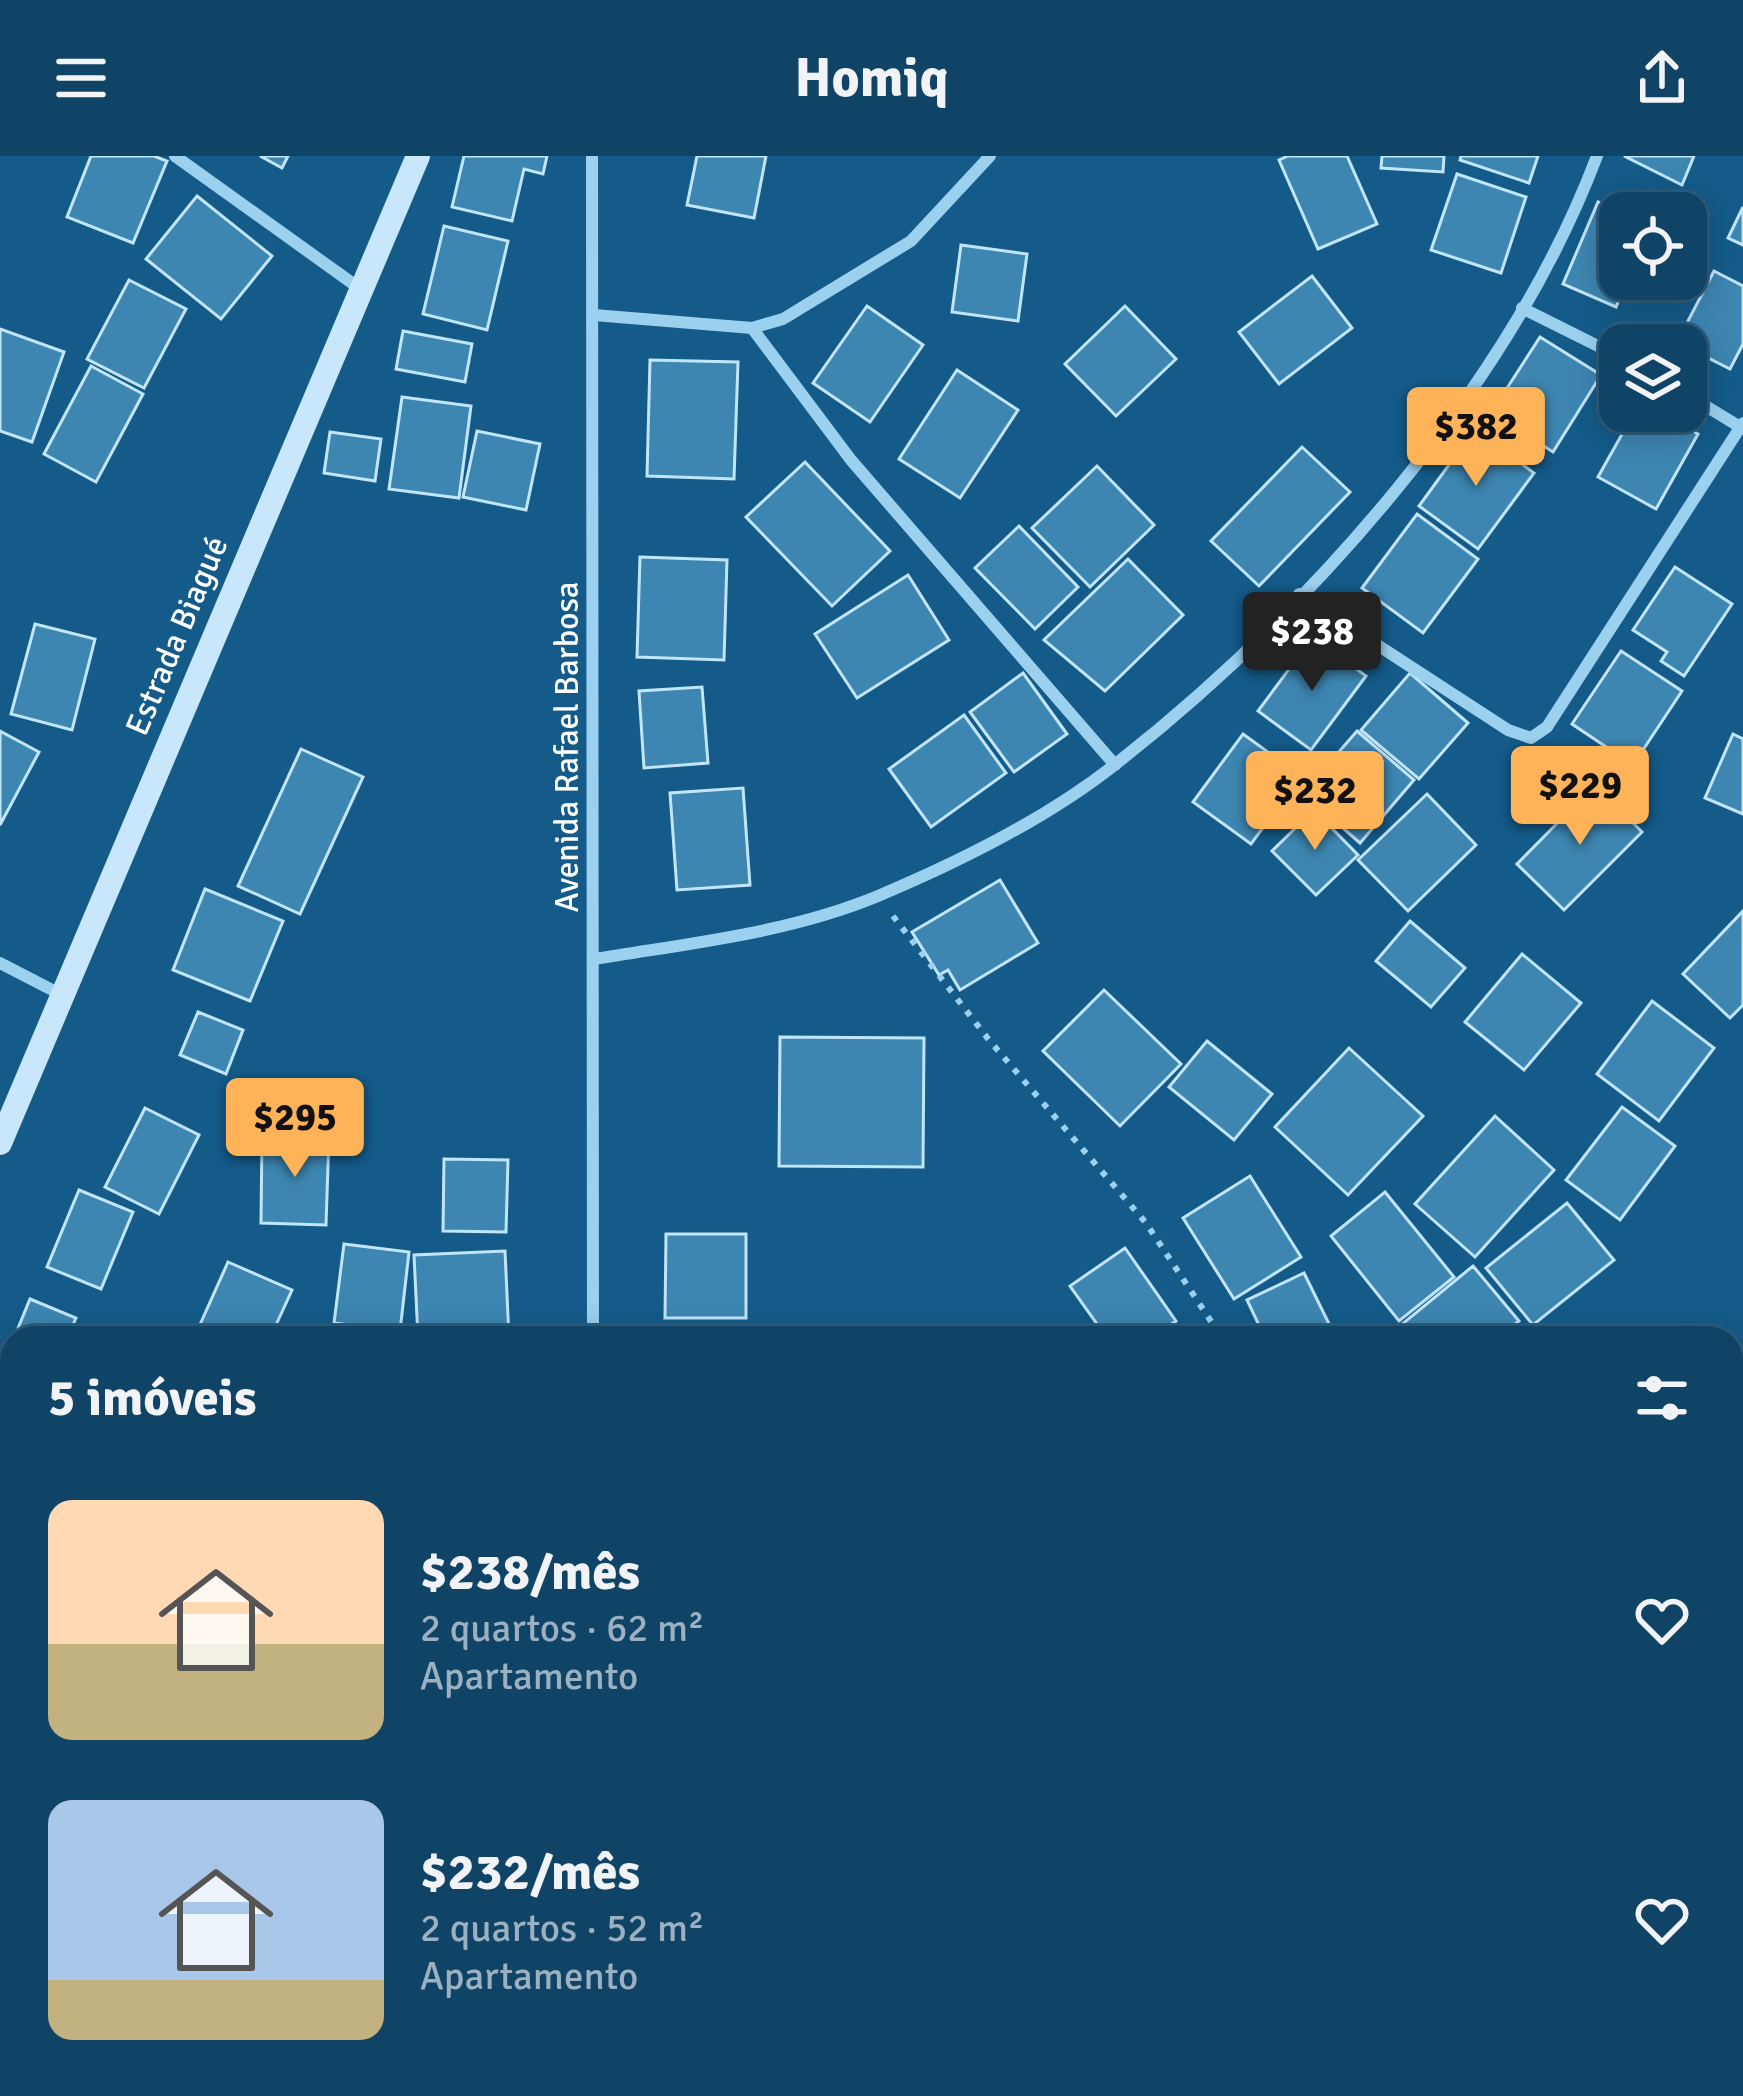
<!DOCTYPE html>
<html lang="pt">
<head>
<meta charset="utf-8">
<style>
  body { margin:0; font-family:Signika,sans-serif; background:#1d4e70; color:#f1f3f6; height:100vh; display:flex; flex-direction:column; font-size:45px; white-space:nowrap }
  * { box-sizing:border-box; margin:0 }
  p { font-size:39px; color:#9bb0c0 }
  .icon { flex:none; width:66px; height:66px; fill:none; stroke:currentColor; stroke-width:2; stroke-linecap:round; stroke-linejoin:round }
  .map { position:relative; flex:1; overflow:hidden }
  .panel { position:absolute; left:0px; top:1170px; width:1743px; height:771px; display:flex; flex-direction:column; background:#0f4467; border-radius:36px 36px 0 0; box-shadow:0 6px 30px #0003,0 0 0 3px #2f5c7b }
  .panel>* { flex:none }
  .buttons { position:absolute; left:1599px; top:36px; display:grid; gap:24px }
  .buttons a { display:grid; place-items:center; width:108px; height:108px; border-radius:24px; background:#0f4467; box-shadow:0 6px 30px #0003,0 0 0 3px #2f5c7b; font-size:60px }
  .price { position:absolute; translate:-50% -102px; padding:0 27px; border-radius:12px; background:#ffb359; color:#111; font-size:39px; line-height:78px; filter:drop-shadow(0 3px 6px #0008) }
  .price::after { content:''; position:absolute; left:50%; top:72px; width:36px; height:27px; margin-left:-18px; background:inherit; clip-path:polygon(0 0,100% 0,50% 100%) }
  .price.current { background:#222; color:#fff }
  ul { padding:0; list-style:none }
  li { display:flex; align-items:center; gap:36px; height:300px; padding:0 48px }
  li span { display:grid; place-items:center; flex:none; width:336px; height:240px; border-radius:24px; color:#555 }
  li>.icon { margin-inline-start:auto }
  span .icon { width:144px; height:144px; fill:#fffc; stroke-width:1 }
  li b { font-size:51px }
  h2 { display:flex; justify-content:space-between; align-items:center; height:144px; padding:0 48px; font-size:51px }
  header { display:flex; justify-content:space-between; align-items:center; height:156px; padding:0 48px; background:#0f4467; font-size:54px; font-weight:800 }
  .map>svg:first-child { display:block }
</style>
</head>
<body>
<header><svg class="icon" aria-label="menu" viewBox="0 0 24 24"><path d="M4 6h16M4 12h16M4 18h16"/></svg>Homiq<svg class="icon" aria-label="share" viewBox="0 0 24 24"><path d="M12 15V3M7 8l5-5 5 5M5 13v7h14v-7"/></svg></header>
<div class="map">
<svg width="1743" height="1940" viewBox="0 0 1743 1940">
  <rect width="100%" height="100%" fill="#145b89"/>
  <g fill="#3d86b2" stroke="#c1e5fb" stroke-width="3">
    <polygon points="91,0 154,0 167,5 133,87 67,61"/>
    <polygon points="260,0 288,0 282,12"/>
    <polygon points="464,0 547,0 543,18 524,13 512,65 452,51"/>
    <polygon points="697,0 766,0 754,62 687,49"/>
    <polygon points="1288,0 1347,0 1377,68 1318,93 1279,4"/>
    <polygon points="1382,0 1444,0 1443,16 1381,12"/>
    <polygon points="1461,0 1538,0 1529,27 1460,4"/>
    <polygon points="1624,0 1694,0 1682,29"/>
    <polygon points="1457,18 1526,41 1501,117 1431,94"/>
    <polygon points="197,40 272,100 221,163 146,103"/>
    <polygon points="1598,46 1625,57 1620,57 1620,123 1628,123 1616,151 1563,128"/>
    <polygon points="1743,51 1743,89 1728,82"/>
    <polygon points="444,70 508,85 487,174 423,158"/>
    <polygon points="961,89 1027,98 1018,165 952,156"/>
    <polygon points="1714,115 1743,130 1743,188 1730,213 1677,186"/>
    <polygon points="1312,120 1352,172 1279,228 1239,176"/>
    <polygon points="129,124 186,153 144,232 87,203"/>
    <polygon points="867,150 923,189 870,266 813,227"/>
    <polygon points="1125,150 1176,203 1116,260 1065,208"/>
    <polygon points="0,173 64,196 32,286 0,275"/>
    <polygon points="403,175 472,188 465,226 396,213"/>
    <polygon points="1540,181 1601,219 1553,296 1491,257"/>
    <polygon points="650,204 738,206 734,323 647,320"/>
    <polygon points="91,210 143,238 96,326 44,298"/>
    <polygon points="957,214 1018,254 960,342 899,303"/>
    <polygon points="402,241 471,250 459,342 389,333"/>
    <polygon points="1635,255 1656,255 1698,278 1656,353 1598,321"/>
    <polygon points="1475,273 1534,317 1478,393 1419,350"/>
    <polygon points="477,275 540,288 526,354 463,341"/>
    <polygon points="330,276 381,283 375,325 324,317"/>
    <polygon points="1302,291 1350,336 1259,430 1211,385"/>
    <polygon points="805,306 890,395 832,450 746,361"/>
    <polygon points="1097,310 1154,369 1090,431 1032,372"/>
    <polygon points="1417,358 1478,403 1423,477 1362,432"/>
    <polygon points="1019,370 1078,431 1035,473 975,412"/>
    <polygon points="640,401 727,404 724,504 637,501"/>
    <polygon points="1128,403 1183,459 1105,535 1044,484"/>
    <polygon points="1675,411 1732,448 1684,520 1661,505 1667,496 1633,474"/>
    <polygon points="908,419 949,484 857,542 815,478"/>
    <polygon points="35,468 95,483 72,574 11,558"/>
    <polygon points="1313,481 1366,520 1311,594 1258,555"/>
    <polygon points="1621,495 1682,535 1633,609 1572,568"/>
    <polygon points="1023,517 1067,578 1014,616 970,556"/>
    <polygon points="1410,517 1468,567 1419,623 1361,574"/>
    <polygon points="702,531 708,607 644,612 639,535"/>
    <polygon points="964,559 1006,617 931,671 889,613"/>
    <polygon points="0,575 39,596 0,669"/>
    <polygon points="1357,575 1414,624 1360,687 1303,637"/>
    <polygon points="1243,578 1301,620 1251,688 1193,646"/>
    <polygon points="1733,578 1743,583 1743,658 1705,642"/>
    <polygon points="301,593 363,621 300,758 238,730"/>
    <polygon points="1595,629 1642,676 1564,754 1517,708"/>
    <polygon points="743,632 750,729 677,734 670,637"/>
    <polygon points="1427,638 1476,689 1408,755 1358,704"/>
    <polygon points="1314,654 1358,699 1316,739 1272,695"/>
    <polygon points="1000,724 1038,787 960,834 948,814 939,819 912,776"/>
    <polygon points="205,733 283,765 250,845 173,814"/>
    <polygon points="1743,755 1743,849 1730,862 1683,818"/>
    <polygon points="1410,765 1465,812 1431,851 1376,805"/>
    <polygon points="1522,798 1581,847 1524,914 1465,866"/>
    <polygon points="1104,834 1181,908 1120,970 1043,895"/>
    <polygon points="1652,845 1714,892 1659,965 1597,918"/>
    <polygon points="198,856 243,874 226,918 180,899"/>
    <polygon points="780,881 924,882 923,1011 779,1010"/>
    <polygon points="1207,885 1272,938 1234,984 1169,931"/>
    <polygon points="1349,892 1423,960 1348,1039 1275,971"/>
    <polygon points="1622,951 1675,990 1620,1064 1566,1024"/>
    <polygon points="145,952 199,979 159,1058 105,1031"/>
    <polygon points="1495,960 1554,1014 1475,1101 1415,1048"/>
    <polygon points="262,979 329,980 326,1069 261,1067"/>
    <polygon points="444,1003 508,1004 506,1076 443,1075"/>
    <polygon points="1250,1020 1301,1101 1234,1143 1183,1062"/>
    <polygon points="79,1034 133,1056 101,1133 47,1111"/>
    <polygon points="1385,1036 1454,1121 1399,1165 1331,1080"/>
    <polygon points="1567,1047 1614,1104 1533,1169 1486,1112"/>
    <polygon points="666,1078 746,1078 746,1162 665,1162"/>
    <polygon points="344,1088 409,1096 400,1175 334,1167"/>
    <polygon points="1125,1092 1176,1165 1151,1182 1107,1182 1070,1130"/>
    <polygon points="505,1095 509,1182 418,1182 414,1099"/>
    <polygon points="228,1106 292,1134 270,1182 194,1182"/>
    <polygon points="1473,1110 1519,1165 1497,1182 1394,1182 1390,1178"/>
    <polygon points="1304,1117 1336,1182 1265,1182 1247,1144"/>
    <polygon points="30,1143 76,1162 67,1182 14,1182"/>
    <polygon points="1731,1259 1743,1266 1743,1292 1731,1311"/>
    <polygon points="0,1364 12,1370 0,1403"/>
    <polygon points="12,1393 12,1487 0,1484 0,1433"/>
    <polygon points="1731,1483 1743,1501 1743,1518 1731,1527"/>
    <polygon points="0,1523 12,1528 12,1570 0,1601"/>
    <polygon points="1743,1541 1743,1602 1731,1595 1731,1562"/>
    <polygon points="12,1666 12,1756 0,1752 0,1705"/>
    <polygon points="1731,1720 1743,1731 1731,1744"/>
    <polygon points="1743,1903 1743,1940 1698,1940 1711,1929 1731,1929 1731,1913"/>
    <polygon points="12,1907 12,1929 97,1929 89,1940 0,1940 0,1923"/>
    <polygon points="207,1929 231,1929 239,1940 193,1940"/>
    <polygon points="252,1929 313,1929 299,1940 261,1940"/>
    <polygon points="464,1929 529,1929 530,1940 466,1940"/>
    <polygon points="973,1929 1008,1929 1016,1940 959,1940"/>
    <polygon points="1451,1929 1533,1929 1520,1940 1460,1940"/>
  </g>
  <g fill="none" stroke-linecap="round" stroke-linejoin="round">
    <polyline stroke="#9bd0ef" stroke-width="6" stroke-dasharray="6 9" stroke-linecap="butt" points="893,760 989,884 1146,1067 1222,1182"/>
    <g stroke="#9bd0ef" stroke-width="12">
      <polyline points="175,0 359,132"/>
      <polyline points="592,0 593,1182"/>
      <polyline points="1522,152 1620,201"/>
      <polyline points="594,159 752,172 783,163 911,85 990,0"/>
      <polyline points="752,172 851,304 1115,609"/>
      <polyline points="1686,238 1740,271"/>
      <polyline points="1299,438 1508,574 1531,582 1547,571 1743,267"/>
      <path d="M595,803C690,787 789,777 878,740C959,706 1048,662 1117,607C1309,456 1510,231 1597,0"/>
      <polyline points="0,807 62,839"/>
      <polyline points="0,1507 12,1513"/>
      <polyline points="1731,1665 1743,1675"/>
      <polyline points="1731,1868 1743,1877"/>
      <polyline points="590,1929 590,1940"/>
    </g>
    <polyline stroke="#c9e7fb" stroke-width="24" points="0,987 418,0"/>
  </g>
  <g text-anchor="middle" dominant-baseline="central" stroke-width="9" stroke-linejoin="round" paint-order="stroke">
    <g font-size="33" fill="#fff" stroke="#145b89">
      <text transform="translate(177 480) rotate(-67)">Estrada Biagué</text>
      <text transform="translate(567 591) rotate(-90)">Avenida Rafael Barbosa</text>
    </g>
  </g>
</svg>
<div class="buttons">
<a><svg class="icon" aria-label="locate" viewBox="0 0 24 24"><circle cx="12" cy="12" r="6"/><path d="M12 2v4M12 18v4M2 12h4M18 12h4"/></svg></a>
<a><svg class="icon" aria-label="layers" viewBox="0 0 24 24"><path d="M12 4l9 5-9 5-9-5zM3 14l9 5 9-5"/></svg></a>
</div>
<b class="price" style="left:1476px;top:333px">$382</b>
<b class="price current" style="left:1312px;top:538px">$238</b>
<b class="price" style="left:1580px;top:692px">$229</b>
<b class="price" style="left:1315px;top:697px">$232</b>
<b class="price" style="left:295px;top:1024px">$295</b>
<section class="panel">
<h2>5 imóveis<svg class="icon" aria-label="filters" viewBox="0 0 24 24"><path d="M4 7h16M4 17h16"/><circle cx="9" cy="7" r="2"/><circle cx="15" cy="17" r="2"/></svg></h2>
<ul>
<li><span style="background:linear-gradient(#ffd9b3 60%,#c2b280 0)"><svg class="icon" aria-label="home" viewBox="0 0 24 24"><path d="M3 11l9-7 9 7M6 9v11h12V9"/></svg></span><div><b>$238/mês</b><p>2 quartos · 62 m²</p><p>Apartamento</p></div><svg class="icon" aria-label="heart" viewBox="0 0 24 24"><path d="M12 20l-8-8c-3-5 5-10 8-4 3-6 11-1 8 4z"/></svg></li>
<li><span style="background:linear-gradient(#a9c7e8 75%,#c2b280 0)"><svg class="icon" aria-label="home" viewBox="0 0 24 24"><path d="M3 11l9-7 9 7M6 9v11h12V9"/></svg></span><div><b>$232/mês</b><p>2 quartos · 52 m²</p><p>Apartamento</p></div><svg class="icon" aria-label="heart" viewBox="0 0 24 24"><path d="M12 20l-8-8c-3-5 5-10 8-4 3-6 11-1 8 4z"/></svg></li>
</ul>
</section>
</div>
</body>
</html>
